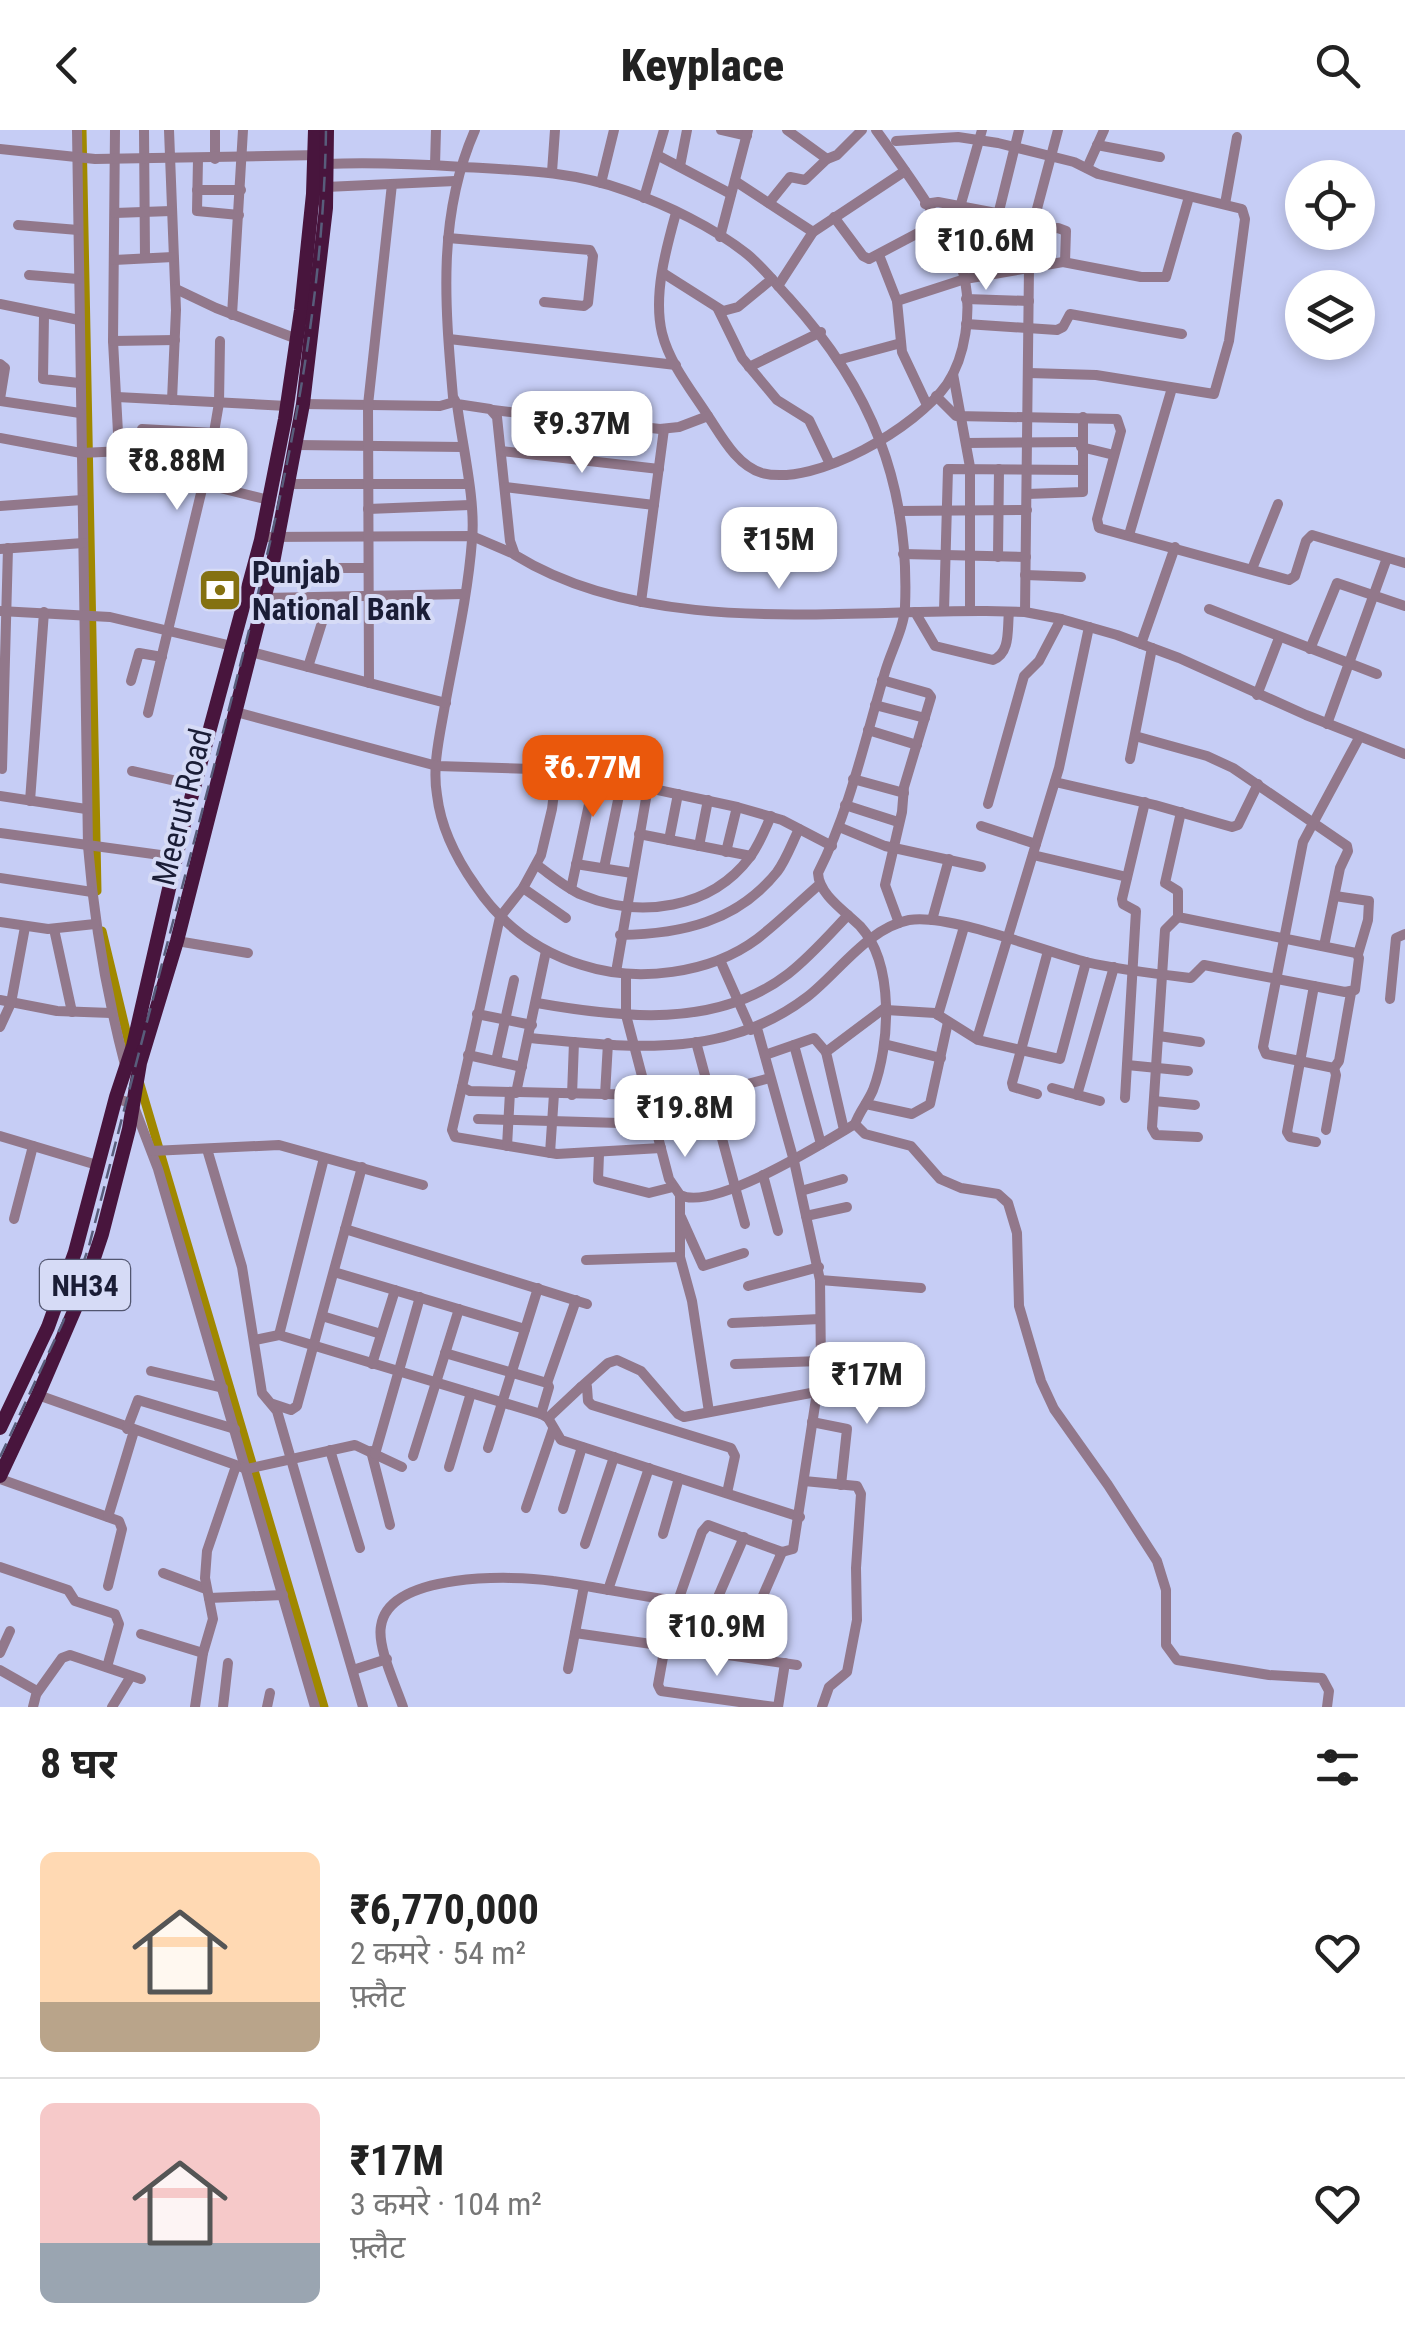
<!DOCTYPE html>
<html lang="hi">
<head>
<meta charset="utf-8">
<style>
  body { margin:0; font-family:"Roboto Condensed","Noto Sans Devanagari",sans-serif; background:#f6f6f6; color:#222; height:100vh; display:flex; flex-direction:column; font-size:38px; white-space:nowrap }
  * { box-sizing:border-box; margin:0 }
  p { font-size:32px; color:#767676 }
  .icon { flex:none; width:55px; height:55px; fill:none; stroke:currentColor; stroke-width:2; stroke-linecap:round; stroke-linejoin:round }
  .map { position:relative; height:1577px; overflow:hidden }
  .side { display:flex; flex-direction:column; background:#fff; flex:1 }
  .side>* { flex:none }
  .buttons { position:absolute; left:1285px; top:30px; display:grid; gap:20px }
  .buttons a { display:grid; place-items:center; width:90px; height:90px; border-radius:50%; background:#fff; box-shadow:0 5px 15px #0003; font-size:50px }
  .price { position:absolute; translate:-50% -85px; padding:0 22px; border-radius:20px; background:#fff; color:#222; font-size:32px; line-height:65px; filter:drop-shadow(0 2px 5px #0008) }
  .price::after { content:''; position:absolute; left:50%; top:60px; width:30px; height:22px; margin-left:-15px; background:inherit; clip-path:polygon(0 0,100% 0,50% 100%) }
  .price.active { background:#ea580c; color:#fff }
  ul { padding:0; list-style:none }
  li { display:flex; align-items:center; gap:30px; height:250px; padding:0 40px }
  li+li { border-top:2px solid #e0e0e0 }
  li span { display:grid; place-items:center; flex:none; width:280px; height:200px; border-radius:15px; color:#555 }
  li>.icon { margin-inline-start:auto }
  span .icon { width:120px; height:120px; fill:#fffc; stroke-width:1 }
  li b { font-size:42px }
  h2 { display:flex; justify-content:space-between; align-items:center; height:120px; padding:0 40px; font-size:42px }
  header { display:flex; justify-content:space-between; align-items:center; height:130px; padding:0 40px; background:#fff; font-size:45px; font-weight:800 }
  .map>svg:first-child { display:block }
</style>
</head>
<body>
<header><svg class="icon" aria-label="back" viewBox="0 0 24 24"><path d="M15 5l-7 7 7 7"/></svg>Keyplace<svg class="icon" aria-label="search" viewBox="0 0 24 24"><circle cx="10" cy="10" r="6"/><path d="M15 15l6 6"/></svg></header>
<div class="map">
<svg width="1405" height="1577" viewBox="0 0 1405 1577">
  <rect width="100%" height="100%" fill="#c6cdf5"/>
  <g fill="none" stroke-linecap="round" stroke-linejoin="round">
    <g stroke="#a08800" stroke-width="9">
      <polyline points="82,0 97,761"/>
      <polyline points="102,801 131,922"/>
      <polyline points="139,951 324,1577"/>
    </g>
    <g stroke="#92788b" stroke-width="10">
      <path d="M77,0L88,716C94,791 106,862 125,935"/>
      <polyline points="115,0 113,211 119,321"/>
      <polyline points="144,0 145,128"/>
      <polyline points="169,0 176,180 172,270"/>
      <polyline points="215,0 215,29"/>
      <path d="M475,0C437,86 445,175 453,267L457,274L490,279L497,287L510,411L515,425C648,507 837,480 986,481L1025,482L1061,489L1117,505L1179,528L1306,585L1405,624"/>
      <polyline points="721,0 747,6"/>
      <polyline points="787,0 827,29 837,25 862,0"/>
      <polyline points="896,11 958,7 998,13 1074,32 1098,44 1242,79 1245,89 1229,211 1214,264 1096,245 1029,243"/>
      <polyline points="1097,15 1160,27"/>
      <polyline points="0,19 95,29 320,25"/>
      <polyline points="657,25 731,64"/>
      <polyline points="198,29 197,81 239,85"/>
      <path d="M326,34C372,32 417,34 463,37C518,40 573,41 627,61C667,75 713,97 747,124C763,137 775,153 789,168C871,258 910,354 905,477C904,498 891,521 885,542C865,609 850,680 818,743C819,765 845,781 860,796C895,834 890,915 873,960C868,972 859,982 855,994L865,1004L911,1016L940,1049L961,1058L998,1064L1008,1073L1017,1103L1019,1176L1041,1251L1054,1279L1108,1355L1157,1431L1166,1460V1515L1177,1530L1269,1545L1322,1548L1329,1561L1327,1577"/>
      <polyline points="435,35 436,0"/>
      <polyline points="680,36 687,0"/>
      <polyline points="1087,38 1104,0"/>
      <polyline points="552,42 555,0"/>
      <polyline points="735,51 813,102"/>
      <polyline points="601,53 614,0"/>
      <polyline points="326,57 455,51"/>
      <polyline points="197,60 241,60"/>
      <polyline points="644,68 664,0"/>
      <polyline points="769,73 790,47 805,50 827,29"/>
      <polyline points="925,74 938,72 1034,90 1058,0"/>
      <polyline points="1225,74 1237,7"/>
      <polyline points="960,77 982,0"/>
      <polyline points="115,83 171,81"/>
      <path d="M676,83C666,119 653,165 662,203C670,235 693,262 710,289C723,309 738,336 762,343C816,357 917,297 947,254C966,226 971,182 965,150C958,112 900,33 876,0"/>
      <polyline points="998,85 1019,0"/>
      <polyline points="834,87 863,126 869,129 937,93"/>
      <polyline points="18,95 78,100"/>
      <polyline points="720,107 748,0"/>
      <polyline points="448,108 590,120 593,126 588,173 584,176 544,172"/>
      <polyline points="952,119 1004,105 1058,98 1066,101 1065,132"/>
      <polyline points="879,125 897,171 902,222 927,275"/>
      <polyline points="114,130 173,127"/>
      <polyline points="663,143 723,181 738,177 772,149"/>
      <polyline points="29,145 78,149"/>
      <polyline points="778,156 813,102 905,41"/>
      <polyline points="176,159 216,178 297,209"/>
      <polyline points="966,169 1029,171"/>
      <polyline points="897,171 965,149 1063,132 1141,147 1166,147 1189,67"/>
      <polyline points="0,174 79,190"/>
      <polyline points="718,179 742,228 777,270 809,290 830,334"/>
      <polyline points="44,185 43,249 79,253"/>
      <polyline points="232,185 243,0"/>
      <polyline points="966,194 1057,200 1063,197 1070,184 1182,204"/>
      <polyline points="449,209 676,235"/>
      <polyline points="113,211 175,210"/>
      <polyline points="838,230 901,213"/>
      <polyline points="0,234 5,238 0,269"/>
      <polyline points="749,237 821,202"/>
      <polyline points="953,244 970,337 970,481"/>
      <polyline points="936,266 956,286 1117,289 1121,301 1097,389 1099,398 1289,450 1295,446 1306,411 1312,405 1405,433"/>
      <polyline points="117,267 287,276"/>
      <polyline points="0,271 80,283"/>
      <polyline points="303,274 440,276 454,272"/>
      <path d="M457,274C462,314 476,371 472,410C468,465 455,520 445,575C440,604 432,636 437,665C441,699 456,728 475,755C501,794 537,821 582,835C637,853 710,844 757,809C779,792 799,772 820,754"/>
      <polyline points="493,280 660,299 679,297 708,286"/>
      <polyline points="142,299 214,303"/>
      <polyline points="0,308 81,323 124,321 157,325 210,326"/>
      <polyline points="966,313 1081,312"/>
      <polyline points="297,315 462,317"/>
      <polyline points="1081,317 1114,325"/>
      <polyline points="501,321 659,339"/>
      <polyline points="204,354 269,370"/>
      <polyline points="289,354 467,354"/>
      <polyline points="505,357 654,375"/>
      <polyline points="1027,364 1083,362 1083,287"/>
      <polyline points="0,376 82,370"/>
      <polyline points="368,379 470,375"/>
      <polyline points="899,381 1027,380"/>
      <polyline points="1129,405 1172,258"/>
      <polyline points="261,407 472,406 514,424"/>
      <polyline points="0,419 83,413"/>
      <polyline points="903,424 1026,427"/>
      <polyline points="998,427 999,339"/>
      <polyline points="272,438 368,438"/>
      <polyline points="1252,439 1278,374"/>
      <polyline points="1025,445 1081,447"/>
      <polyline points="264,468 464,464"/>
      <polyline points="641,472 664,299"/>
      <polyline points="1209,479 1377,544"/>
      <polyline points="0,481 110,487 232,516"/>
      <polyline points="944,481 948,339 1082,340"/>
      <path d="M915,482L935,516L993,530C1011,522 1007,500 1009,482"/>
      <polyline points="1025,482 1029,137"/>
      <polyline points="1141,514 1175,417"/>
      <polyline points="1310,519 1337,453 1405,476"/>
      <polyline points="251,522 446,573"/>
      <polyline points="308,537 330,467"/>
      <polyline points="882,550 928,563 931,567 904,657 902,682 885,755 899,793"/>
      <polyline points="131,551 139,523 162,527"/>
      <polyline points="369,553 368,275 392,54"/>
      <polyline points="1257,565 1279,508"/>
      <polyline points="875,575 925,588"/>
      <polyline points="236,582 437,636 565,640 737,677 782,690 832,716"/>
      <polyline points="148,583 210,326 219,273 220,211"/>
      <polyline points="1327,594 1387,428"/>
      <polyline points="868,600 917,615"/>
      <polyline points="1135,606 1207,626 1233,638 1347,716 1348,721 1340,738 1324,816"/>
      <polyline points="1130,629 1152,518"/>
      <polyline points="2,639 8,418"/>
      <polyline points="557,639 552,679 541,725 523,758 500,787 462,957 470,961 647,965"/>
      <polyline points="132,641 194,655"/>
      <polyline points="853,649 904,663"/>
      <polyline points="1055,652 1155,675 1232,697 1238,695 1258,654"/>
      <polyline points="0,666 86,679"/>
      <polyline points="30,671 44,482"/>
      <polyline points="988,674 1024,546 1039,531 1061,489"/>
      <polyline points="845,675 898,692"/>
      <polyline points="981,696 1036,714"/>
      <polyline points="839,697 885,716 981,737"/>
      <polyline points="0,703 175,727"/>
      <polyline points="639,704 751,726"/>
      <polyline points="669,710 678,664"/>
      <polyline points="699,716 708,670"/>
      <polyline points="726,722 737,677"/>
      <polyline points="1033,725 1127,747"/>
      <polyline points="576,734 632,743"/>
      <path d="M537,735C551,745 566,758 582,765C640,789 711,779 750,727C759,715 765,700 771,686"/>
      <polyline points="604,738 622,651"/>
      <polyline points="0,748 92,762"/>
      <polyline points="523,758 566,788"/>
      <polyline points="571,759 595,646"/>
      <polyline points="1335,766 1369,771 1368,790 1358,824"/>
      <polyline points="1178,787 1165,800 1152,998 1156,1005 1198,1007"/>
      <polyline points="932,790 949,729"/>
      <polyline points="0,792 48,799 95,794"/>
      <polyline points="54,799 72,882"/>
      <path d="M620,805C681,804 737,792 777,742C786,730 792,713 799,699"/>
      <polyline points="177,811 248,823"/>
      <polyline points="720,830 751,900"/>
      <polyline points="616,842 648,657"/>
      <path d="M626,844V885L669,1049L680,1065C713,1082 823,1013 855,994"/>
      <polyline points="1314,856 1287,1002 1290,1007 1316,1012"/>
      <polyline points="1390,869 1396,808 1405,804"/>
      <polyline points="0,870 57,881 111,883"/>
      <path d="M537,873C621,888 716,899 788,844C810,827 829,805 848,785"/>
      <polyline points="886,880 935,883 978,910 1060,929 1086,832"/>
      <polyline points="477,884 532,895"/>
      <polyline points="938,885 964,797"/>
      <polyline points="0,897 11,873 25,797"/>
      <polyline points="1159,906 1200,912"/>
      <path d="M529,908C628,917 723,931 807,867C838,843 868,798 909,790C948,783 1043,821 1086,832C1120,840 1156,844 1191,848L1204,835L1345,862L1355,860L1359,828L1356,823L1178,787V761L1165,753L1181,682"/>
      <polyline points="977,909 1059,638 1089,497"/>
      <polyline points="696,912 745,1094"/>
      <polyline points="884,914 941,928"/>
      <polyline points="794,915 821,1014"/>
      <polyline points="468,925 522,937"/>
      <polyline points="765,925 814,908 826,922"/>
      <polyline points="496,931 514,850"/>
      <polyline points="1127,935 1188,941"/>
      <polyline points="1334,938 1339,931 1351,863"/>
      <polyline points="462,957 452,1000 455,1007 557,1024 661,1018"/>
      <polyline points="1052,958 1100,971"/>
      <polyline points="516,963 546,821"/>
      <polyline points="710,964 770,948"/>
      <polyline points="1037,964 1013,957 1012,953 1048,821"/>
      <polyline points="572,965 574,912"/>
      <polyline points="605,965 608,913"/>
      <polyline points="1077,965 1114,837"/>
      <polyline points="115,968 133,974 158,1039 315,1577"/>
      <polyline points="1125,968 1136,781 1123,774 1122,769 1145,672"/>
      <polyline points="1154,971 1195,975"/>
      <polyline points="866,974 912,984 930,974 948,892"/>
      <polyline points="478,989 654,994 713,977"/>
      <polyline points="844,1000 826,922 886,877"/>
      <polyline points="1326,1000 1336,945 1334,938 1266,924 1263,917 1303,712 1359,608"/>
      <polyline points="0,1006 97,1035"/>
      <polyline points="507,1016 510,962"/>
      <polyline points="207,1019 242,1137 262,1263 277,1281 363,1577"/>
      <polyline points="152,1021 279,1015 423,1055"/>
      <polyline points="550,1023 554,964"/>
      <polyline points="599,1024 598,1050 649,1063 673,1057"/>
      <polyline points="763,1045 778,1101"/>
      <polyline points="801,1061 843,1049"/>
      <polyline points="680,1065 680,1127 692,1171 709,1282"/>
      <polyline points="806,1086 847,1077"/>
      <polyline points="681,1087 703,1136 744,1123"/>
      <polyline points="14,1089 33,1016"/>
      <polyline points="345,1099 587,1174"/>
      <polyline points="586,1130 680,1127"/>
      <polyline points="334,1142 525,1199"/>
      <polyline points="820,1150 921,1158"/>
      <polyline points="748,1156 819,1137"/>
      <polyline points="322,1186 381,1204"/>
      <polyline points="732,1193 820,1189"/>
      <polyline points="279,1205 324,1028"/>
      <polyline points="255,1210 279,1205 541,1284 548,1288 561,1310 800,1387"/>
      <polyline points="445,1223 547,1253 549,1257 541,1284"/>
      <polyline points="372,1234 395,1160"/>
      <polyline points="735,1234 821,1231"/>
      <polyline points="151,1241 223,1258"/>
      <polyline points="547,1253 576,1170"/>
      <polyline points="581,1257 608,1233 617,1230 641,1241 678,1284 684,1287 816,1262"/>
      <polyline points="38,1265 247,1339 355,1315 402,1337"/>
      <polyline points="273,1274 291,1280 297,1276 362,1037"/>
      <polyline points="548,1288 581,1257 587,1257 588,1271 592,1275 731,1318 735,1326 727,1363"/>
      <polyline points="812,1292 847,1299 841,1355"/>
      <polyline points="127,1299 138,1270 235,1299"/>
      <polyline points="488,1318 538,1158"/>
      <polyline points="330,1320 360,1418"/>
      <polyline points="371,1321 390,1395"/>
      <polyline points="375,1324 420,1167"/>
      <polyline points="413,1326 459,1179"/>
      <polyline points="449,1337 471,1263"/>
      <polyline points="0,1349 119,1391 122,1399 108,1456"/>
      <polyline points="804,1351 857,1356 861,1364 856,1438 857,1490 847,1542 829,1557 822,1577"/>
      <polyline points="526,1378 553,1299"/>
      <polyline points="563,1379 582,1317"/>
      <polyline points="108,1387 134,1301"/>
      <polyline points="663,1404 679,1348"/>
      <polyline points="585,1414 614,1327"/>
      <polyline points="0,1437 68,1460 75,1471 115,1484 119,1494 107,1537"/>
      <polyline points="163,1443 206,1459"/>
      <polyline points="608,1460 649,1338"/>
      <polyline points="718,1467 744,1407"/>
      <polyline points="209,1468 283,1465"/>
      <polyline points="755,1484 782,1422"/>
      <polyline points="575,1503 797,1535"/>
      <polyline points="141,1504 203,1523"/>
      <polyline points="665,1516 658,1555 661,1561 775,1577"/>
      <polyline points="0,1523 10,1501"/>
      <polyline points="568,1539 584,1456"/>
      <polyline points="0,1540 37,1561 33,1577"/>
      <polyline points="353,1540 387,1529"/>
      <polyline points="37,1563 62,1528 70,1525 141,1549"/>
      <polyline points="112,1577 131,1546"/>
      <polyline points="195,1577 203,1523 213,1489 205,1448 207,1421 236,1336"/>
      <polyline points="223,1577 228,1533"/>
      <polyline points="267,1577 270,1563"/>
      <path d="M403,1577C396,1556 377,1517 381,1496C389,1442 513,1445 553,1451C594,1456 634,1466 674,1470L679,1468L702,1402L708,1395L782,1422L793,1419L821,1236L820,1150L794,1031L757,898"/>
      <polyline points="778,1577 785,1533"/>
    </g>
    <g stroke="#48153d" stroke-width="14">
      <polyline points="0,1298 48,1197 75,1122 116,967 133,916 182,702 261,410 285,289 301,180 313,64 315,0"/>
      <polyline points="0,1346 38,1265 84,1158 102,1104 129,999 140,933 177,811 272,438 303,274 326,78 327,0"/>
    </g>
    <path stroke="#585d7b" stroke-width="2.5" stroke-dasharray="15 8" stroke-linecap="butt" d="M0,1327L63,1192L89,1116C130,957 171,798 213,640C268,431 323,217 326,0"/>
  </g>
  <defs>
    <g id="bank-square" transform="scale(2.25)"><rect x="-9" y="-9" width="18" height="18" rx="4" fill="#847111" stroke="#d6dbf6"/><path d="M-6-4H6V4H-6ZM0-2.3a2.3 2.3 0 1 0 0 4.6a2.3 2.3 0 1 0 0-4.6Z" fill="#fff"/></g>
  </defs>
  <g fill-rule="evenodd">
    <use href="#bank-square" x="220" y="460"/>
  </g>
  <g text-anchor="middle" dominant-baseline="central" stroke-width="8" stroke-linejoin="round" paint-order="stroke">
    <rect fill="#d6dbf6" stroke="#525670" stroke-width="2.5" x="40" y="1130" width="90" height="50" rx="8"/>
    <g font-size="30" font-weight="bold" fill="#1a1d36">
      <text x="85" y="1155">NH34</text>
    </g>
    <g font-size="32" font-weight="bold" fill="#1a1d36" stroke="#d6dbf6" text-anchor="start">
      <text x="252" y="442">Punjab<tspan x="252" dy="37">National Bank</tspan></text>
    </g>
    <g font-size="32" fill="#1a1d36" stroke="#d6dbf6">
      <text transform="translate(182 677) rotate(-76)">Meerut Road</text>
    </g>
  </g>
</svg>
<div class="buttons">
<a><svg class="icon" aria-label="locate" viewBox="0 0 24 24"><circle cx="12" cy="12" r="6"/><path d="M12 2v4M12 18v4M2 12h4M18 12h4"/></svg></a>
<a><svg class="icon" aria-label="layers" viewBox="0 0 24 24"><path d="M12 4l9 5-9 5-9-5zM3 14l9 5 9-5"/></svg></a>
</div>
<b class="price" style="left:986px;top:163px">₹10.6M</b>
<b class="price" style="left:582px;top:346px">₹9.37M</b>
<b class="price" style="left:177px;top:383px">₹8.88M</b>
<b class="price" style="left:779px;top:462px">₹15M</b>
<b class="price active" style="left:593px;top:690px">₹6.77M</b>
<b class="price" style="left:685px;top:1030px">₹19.8M</b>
<b class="price" style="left:867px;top:1297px">₹17M</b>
<b class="price" style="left:717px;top:1549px">₹10.9M</b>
</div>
<section class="side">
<h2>8 घर<svg class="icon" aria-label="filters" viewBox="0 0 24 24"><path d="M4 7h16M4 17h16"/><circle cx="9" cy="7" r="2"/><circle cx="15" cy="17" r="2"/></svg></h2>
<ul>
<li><span style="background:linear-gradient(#ffd9b3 75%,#b9a48a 0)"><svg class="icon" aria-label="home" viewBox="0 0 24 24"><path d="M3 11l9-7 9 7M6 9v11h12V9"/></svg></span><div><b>₹6,770,000</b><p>2 कमरे · 54 m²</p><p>फ़्लैट</p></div><svg class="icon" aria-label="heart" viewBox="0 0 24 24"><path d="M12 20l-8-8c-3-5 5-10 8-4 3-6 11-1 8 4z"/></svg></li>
<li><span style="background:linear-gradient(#f6c9c9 70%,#9aa5b1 0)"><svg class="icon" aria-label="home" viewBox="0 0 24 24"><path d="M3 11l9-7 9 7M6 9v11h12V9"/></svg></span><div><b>₹17M</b><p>3 कमरे · 104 m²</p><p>फ़्लैट</p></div><svg class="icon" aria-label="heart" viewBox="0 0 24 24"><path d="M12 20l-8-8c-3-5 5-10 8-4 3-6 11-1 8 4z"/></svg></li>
</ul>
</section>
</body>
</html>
